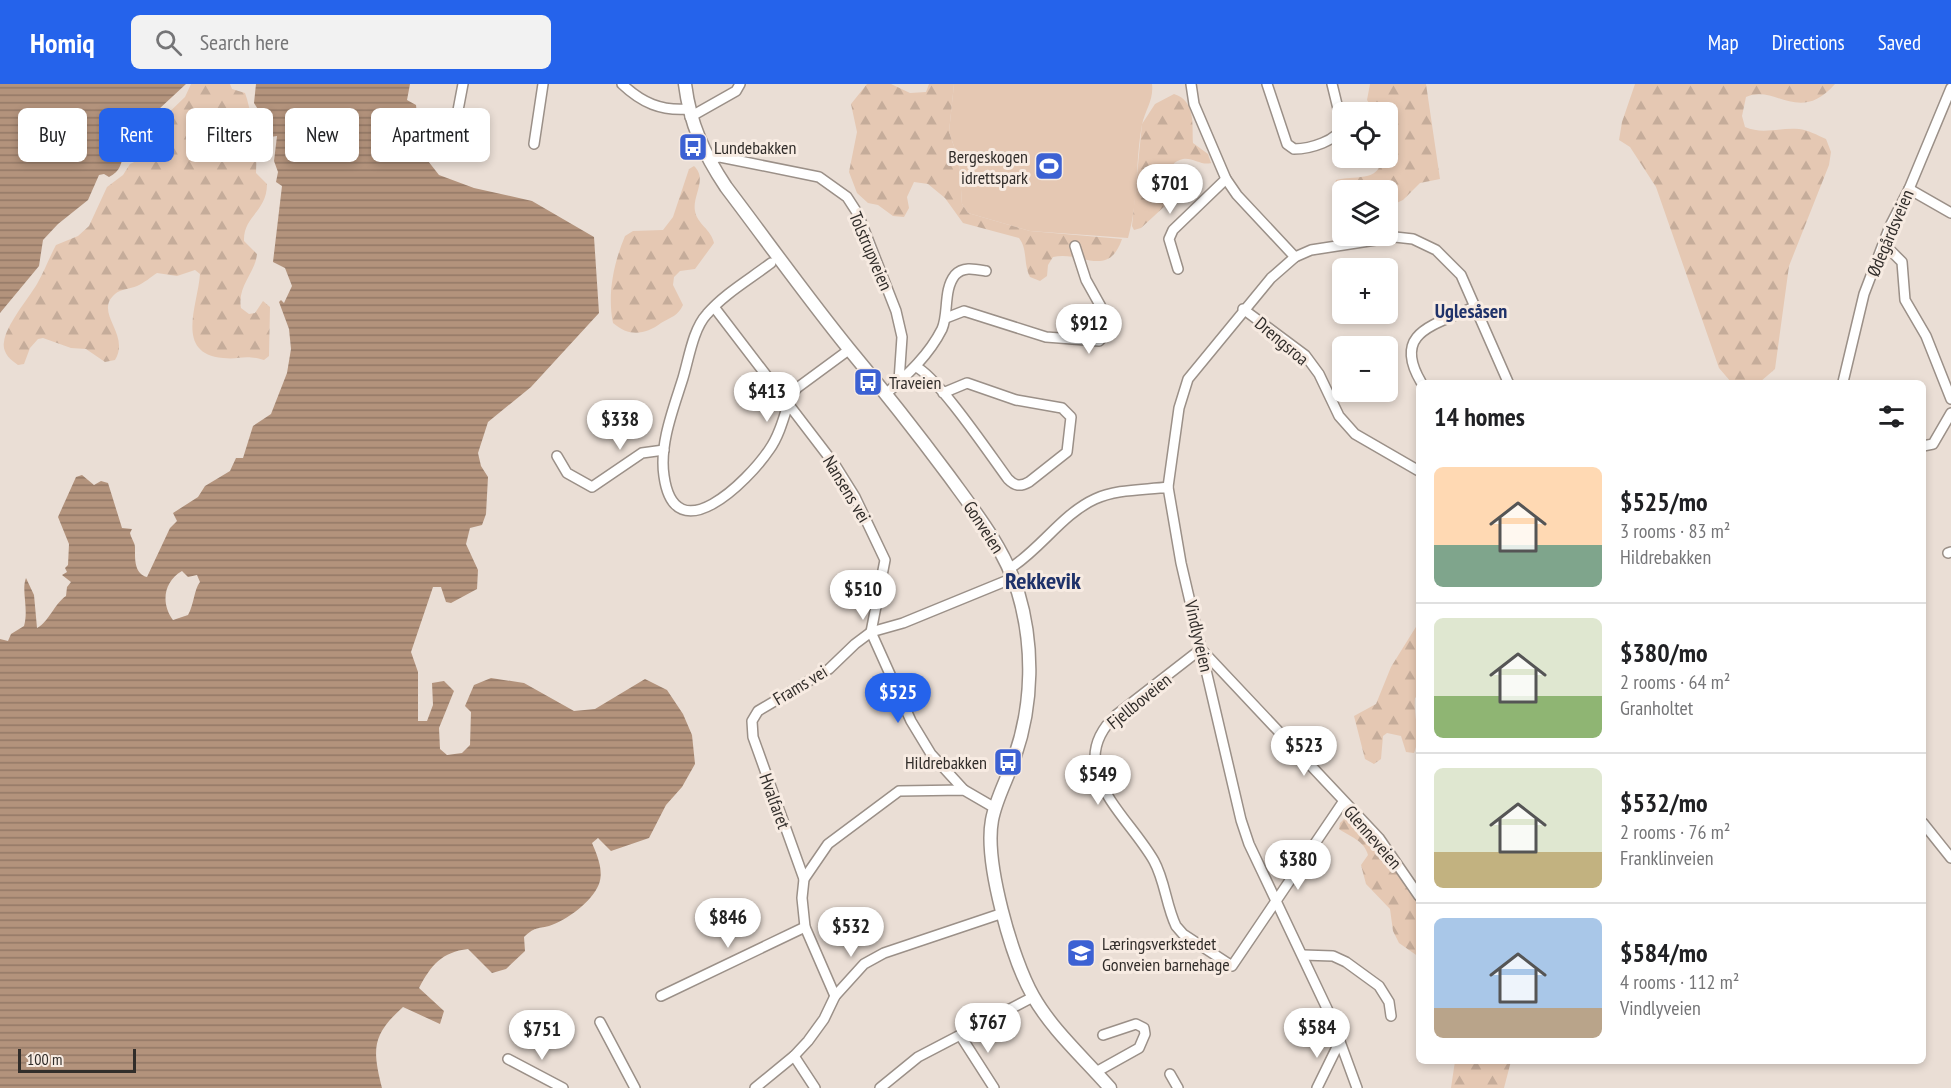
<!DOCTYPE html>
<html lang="en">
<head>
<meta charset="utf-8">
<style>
  body { margin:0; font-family:"PT Sans Narrow",sans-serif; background:#f2f2f2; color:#202124; height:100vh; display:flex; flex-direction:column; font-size:22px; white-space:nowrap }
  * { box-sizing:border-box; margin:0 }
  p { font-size:20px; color:#757577 }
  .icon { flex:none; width:33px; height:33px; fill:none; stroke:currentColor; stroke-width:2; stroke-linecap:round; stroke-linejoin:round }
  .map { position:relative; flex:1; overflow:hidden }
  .details { position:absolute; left:1416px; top:296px; width:510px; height:684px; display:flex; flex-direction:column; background:#fff; border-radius:9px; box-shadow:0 3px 9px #0003 }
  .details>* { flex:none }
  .guide { position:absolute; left:18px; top:24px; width:570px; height:54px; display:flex; gap:12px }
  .fabs { position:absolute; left:1332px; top:18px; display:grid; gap:12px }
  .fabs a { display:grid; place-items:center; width:66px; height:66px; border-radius:9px; background:#fff; box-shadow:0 3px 9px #0003; font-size:30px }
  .scale { position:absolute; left:18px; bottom:15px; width:118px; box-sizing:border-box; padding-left:6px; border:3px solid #312d2a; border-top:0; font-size:16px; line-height:21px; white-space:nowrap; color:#312d2a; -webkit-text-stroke:4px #f7ebe2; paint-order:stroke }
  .price { position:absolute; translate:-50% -51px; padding:0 14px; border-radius:21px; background:#fff; color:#222; font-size:20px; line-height:39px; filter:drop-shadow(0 2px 3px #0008) }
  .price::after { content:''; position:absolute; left:50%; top:36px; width:18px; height:14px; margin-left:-9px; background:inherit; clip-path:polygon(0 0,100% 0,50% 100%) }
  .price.on { background:#2563eb; color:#fff }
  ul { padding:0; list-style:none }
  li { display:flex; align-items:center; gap:18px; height:150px; padding:0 18px }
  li+li { border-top:2px solid #e0e0e0 }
  li span { display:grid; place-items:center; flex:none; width:168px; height:120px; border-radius:9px; color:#555 }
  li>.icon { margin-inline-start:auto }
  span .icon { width:72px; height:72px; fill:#fffc; stroke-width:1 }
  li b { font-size:26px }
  h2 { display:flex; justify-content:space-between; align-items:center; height:72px; padding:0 18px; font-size:26px }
  .chip { padding:0 21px; border-radius:9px; background:#fff; box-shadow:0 3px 9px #0003; font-size:21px; line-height:54px }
  .chip.on { background:#2563eb; color:#fff }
  header { display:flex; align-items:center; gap:36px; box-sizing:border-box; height:84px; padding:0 30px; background:#2563eb; color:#fff }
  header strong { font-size:28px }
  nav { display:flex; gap:33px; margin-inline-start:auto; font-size:21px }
  .search { width:420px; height:54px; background:#f2f2f2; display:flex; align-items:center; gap:15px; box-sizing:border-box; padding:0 21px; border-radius:9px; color:#757577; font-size:22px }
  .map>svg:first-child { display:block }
</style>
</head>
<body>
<header>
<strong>Homiq</strong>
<div class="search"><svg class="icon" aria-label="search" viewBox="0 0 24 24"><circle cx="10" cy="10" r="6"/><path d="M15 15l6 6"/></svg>Search here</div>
<nav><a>Map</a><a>Directions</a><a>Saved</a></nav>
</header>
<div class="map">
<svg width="1951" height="1004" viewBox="0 0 1951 1004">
  <defs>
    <pattern id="forest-firs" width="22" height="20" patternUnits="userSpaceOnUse" patternTransform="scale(1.5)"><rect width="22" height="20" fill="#e5c8b3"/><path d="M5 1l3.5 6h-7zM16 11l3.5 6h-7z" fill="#c5ac9a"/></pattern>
    <pattern id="water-rules" width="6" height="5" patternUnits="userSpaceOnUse" patternTransform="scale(1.5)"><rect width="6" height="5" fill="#b3937c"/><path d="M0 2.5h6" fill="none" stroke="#927866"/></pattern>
  </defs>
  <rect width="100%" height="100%" fill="#eaded5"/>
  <path fill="#e5c8b3" d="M954,0H1152C1154,16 1145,26 1142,41C1135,78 1139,117 1128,154L1030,147L968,129L962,120L959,77L949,48Z"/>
  <g fill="url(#forest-firs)">
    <path d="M191,0H230L232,5L245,9L247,15L257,55L256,89L267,100C267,128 243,132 244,157L257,170C255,190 237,202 241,224L249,230L255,229L263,217L270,223L269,272L264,276C243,270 241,276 223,274C174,270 198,221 200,190L195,186L177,192L157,189C151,193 144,199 137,202C130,205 121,205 115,210C93,229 131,250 115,276L105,278L86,265L71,264L43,254L38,255L30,264L24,280L18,281C10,276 2,268 4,258C6,241 28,215 37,200C44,188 49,174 56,161L78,152L89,142L107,103L123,91L130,80L151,70L158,63L160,37L185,13Z"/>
    <path d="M867,0H891L910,9L926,8L929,0H954L949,48L959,77L962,120L968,129L1030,147L1122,155C1108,196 1081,166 1053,173L1048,181L1047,192L1040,197L1030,193C1023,179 1028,166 1019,154L963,139L945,114L928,100L914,98L907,113L909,124L904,133L893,132L878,121L868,119L857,109L849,88L857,48L851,20Z"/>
    <path d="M1370,0H1426L1440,95L1420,99L1403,116L1388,123V106H1342V124C1334,119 1334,105 1336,96C1352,91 1381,99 1381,74H1388V28H1375L1367,16Z"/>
    <path d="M1635,0H1835C1799,41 1776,0 1746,13L1742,32L1745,43C1763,51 1780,43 1799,45C1808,46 1817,51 1826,55L1831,68L1829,81L1789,182L1775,285L1760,298H1731L1719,284L1656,103L1630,63L1619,56L1622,38Z"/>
    <path d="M1174,10C1196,17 1192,40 1193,59L1208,70L1211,79C1202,82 1192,73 1183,75C1164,79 1169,100 1179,109L1141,144L1134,146L1132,142L1142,40L1155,20Z"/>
    <path d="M694,82C708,95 692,112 695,127C697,140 711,145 714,159L695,185L680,187L674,193L673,201L683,221C678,232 671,233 661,239C645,251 629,253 613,239C607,210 614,178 625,152L633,147L663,146L673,133L689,85Z"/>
    <path d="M1419,538V611L1415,614C1413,632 1422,652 1414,669L1406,668L1401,652L1387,649L1383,652L1381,675L1374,680L1365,675L1354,632L1376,620L1391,583Z"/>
    <path d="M1347,732C1366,737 1413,803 1419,822C1423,836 1419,858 1419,873L1399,859L1393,847L1390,825L1366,800L1361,781L1368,771C1364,756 1350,753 1339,745L1340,739Z"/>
    <polygon points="1455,977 1511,977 1504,1004 1451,1004"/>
  </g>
  <g fill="url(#water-rules)" fill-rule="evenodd">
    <path d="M0,0H186L145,38L132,39C116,56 132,82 109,93L104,90L99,91L88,116L58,140L43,156L39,182L0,229Z"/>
    <path d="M256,0H410L407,16L416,21L421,68L439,91L474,104L532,117L594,153L599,229L531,303L488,338L478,369L481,382L488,393L486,430L482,441L470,444L466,460L478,486L477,505L451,519L446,518L441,503H433L411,568L418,588V637H427L433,621L432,599L444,597L454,607L439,644L440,665L447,671L462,669L470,661L471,628L465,622L474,601L491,594L524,599L574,627L595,625L645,595L667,606L683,630L692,651L695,680L682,703L666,721L649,754L611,767L598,754L592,759C597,771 604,786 599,800C592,818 567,836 549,842C536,845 535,843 524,853L525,867L506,885L492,889L468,865C442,868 431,881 419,904L444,927L440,940L403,923C372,951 372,964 382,1004H0V555L8,557L11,550L24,542C29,525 21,506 26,494L34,511L37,544C49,538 54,520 66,512L67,503L71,498L62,491L67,488L65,484L68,481L69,460L58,433L76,393L82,391L94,401L101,397L108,399L122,444L132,445L130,449C131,454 135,459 135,463C135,475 134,489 147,493L170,444L177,437L173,429L198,413L205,402L230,387L236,374H243L253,342L271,330L287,289L291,265L289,245L279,218L281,216L284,219L292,202L285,184L273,178L282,102L276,98L278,88L274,77L277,52L270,53L266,48L264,35L254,19ZM182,487L188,493L197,491L200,498C194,505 194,521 188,531L173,536C161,520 163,498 182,487Z"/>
  </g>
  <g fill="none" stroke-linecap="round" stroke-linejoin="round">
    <g stroke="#9b9088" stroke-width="12">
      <g id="minor">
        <path d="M622,0C642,19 661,27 688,25"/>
        <polyline points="1191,0 1194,20 1226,95 1237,111 1295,173"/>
        <path d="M1267,0L1287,60L1294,65C1309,65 1339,57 1342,41L1332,0"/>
        <polyline points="690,33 736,7 740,0"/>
        <polyline points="534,60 543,0"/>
        <polyline points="451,63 463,0"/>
        <polyline points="708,75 720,73 819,93 847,113 858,130 896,227 902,253 899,297"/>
        <polyline points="1909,105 1951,129"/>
        <polyline points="1884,160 1902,178 1905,216 1926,252 1951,315"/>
        <path d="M771,179C750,195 724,210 707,230C693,245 689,274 683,294C674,323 659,360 664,392C675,470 748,397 769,366C780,351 785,329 791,311L797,304L850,265"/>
        <polyline points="1178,185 1169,155 1173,146 1226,95"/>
        <polyline points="714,223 835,381 855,413 885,476 871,548 911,637 931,670 964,706"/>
        <polyline points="1243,225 1305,271 1319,290 1339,332 1355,350 1419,387"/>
        <polyline points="946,234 964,227 1046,253 1099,257 1109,247 1110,239 1086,196 1075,162"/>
        <path d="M916,283C937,292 991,372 1008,395C1015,402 1020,403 1029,398L1067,368L1071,333L1062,324L1016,316L967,299L943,309"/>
        <path d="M1421,298C1391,247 1436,241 1474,223"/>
        <polyline points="1843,298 1864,210 1890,142 1909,105 1951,4"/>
        <path d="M887,309C908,290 929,271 942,245C949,229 943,206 955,191C963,182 975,185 986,187"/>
        <polyline points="1923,362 1933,360 1951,329"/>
        <polyline points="557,372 567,389 592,403 642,369 664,366"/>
        <polyline points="1168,403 1179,324 1188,295 1271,194 1295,173 1311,166 1395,153 1413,155 1436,166 1461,191 1508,298"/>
        <polyline points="1948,469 1951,468"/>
        <path d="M1009,485C1040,466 1062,430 1095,415C1116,405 1145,406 1168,403L1181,479L1241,736L1249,760L1331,933L1357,1004"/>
        <path d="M1343,718L1232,882L1183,850L1176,842C1166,821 1165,797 1154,777C1128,731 1061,683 1116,631L1201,565L1379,754L1419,812"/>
        <polyline points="1923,739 1951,774"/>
        <polyline points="804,795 753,653 752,637 758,627 829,585 855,560 871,548 903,539 1013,494"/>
        <polyline points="1303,871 1333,872 1346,878 1379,902 1389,918 1391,932"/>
        <polyline points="661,912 805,843"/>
        <polyline points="835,912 805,843 802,814 804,795 828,760 899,707 964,706 995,724"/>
        <polyline points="600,938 635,1004"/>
        <polyline points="960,951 994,1004"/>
        <polyline points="794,972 815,1004"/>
        <polyline points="508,975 563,1004"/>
        <polyline points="1096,988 1139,964 1145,950 1144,944 1136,940 1103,951"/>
        <polyline points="1170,990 1178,1004"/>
        <polyline points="755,1004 794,972 808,957 824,935 835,912 864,880 884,869 1003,829"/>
        <polyline points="880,1004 918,973 1033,913"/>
        <polyline points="1317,1004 1340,957"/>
      </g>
    </g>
    <g stroke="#9b9088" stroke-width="15">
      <path id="tertiary" d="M685,0C690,40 704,70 726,103C767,157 806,212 849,265C884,307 917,349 949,392C976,429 1004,464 1018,508C1034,561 1033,620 1015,672C1008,694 996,714 992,736C984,778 1012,875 1033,912C1052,946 1085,975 1110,1004"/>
    </g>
    <use href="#minor" stroke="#fff" stroke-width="9"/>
    <use href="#tertiary" stroke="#fff" stroke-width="12"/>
  </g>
  <defs>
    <g id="bus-square" transform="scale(1.5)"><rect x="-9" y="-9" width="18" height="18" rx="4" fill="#3c61d3" stroke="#f7ebe2"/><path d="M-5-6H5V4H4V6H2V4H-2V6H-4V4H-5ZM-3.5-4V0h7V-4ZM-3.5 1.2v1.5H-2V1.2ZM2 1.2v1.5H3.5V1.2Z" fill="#fff"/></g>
    <g id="stadium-square" transform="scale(1.5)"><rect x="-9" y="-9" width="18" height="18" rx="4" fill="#3c61d3" stroke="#f7ebe2"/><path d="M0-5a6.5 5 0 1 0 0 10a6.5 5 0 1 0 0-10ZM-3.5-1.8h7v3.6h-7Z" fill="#fff"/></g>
    <g id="school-square" transform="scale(1.5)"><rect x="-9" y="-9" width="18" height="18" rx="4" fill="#3c61d3" stroke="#f7ebe2"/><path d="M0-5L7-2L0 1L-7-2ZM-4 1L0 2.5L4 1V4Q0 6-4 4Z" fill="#fff"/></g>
  </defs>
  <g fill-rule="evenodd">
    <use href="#bus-square" x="693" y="63"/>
    <use href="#stadium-square" x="1049" y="82"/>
    <use href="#bus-square" x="868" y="298"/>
    <use href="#bus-square" x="1008" y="678"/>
    <use href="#school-square" x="1081" y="869"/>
  </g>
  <g text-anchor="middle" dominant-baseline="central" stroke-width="6" stroke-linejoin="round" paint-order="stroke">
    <g font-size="18" fill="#312d2a" stroke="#f7ebe2" text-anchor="start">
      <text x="714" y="63">Lundebakken</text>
      <text x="1028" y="72" text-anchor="end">Bergeskogen<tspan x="1028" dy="21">idrettspark</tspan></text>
      <text x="889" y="298">Traveien</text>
      <text x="987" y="678" text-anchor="end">Hildrebakken</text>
      <text x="1102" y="859">Læringsverkstedet<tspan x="1102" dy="21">Gonveien barnehage</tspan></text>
    </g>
    <g font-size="18" fill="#312d2a" stroke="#f7ebe2">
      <text transform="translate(1890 149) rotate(-67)">Ødegårdsveien</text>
      <text transform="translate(871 167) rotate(67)">Tolstrupveien</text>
      <text transform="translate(1282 257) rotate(40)">Drengsroa</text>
      <text transform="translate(847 405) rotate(59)">Nansens vei</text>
      <text transform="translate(984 443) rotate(57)">Gonveien</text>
      <text transform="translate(1199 552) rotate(77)">Vindlyveien</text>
      <text transform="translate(800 601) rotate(-31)">Frams vei</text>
      <text transform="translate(1139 617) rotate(-39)">Fjellboveien</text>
      <text transform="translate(775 717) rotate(70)">Hvalfaret</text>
      <text transform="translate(1373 753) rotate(49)">Glenneveien</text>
    </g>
    <g font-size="20" font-weight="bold" fill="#1f326a" stroke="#f7ebe2">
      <text x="1471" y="227">Uglesåsen</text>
    </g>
    <g font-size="24" font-weight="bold" fill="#1f326a" stroke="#f7ebe2">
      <text x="1043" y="496">Rekkevik</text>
    </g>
  </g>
</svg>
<div class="fabs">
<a><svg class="icon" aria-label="locate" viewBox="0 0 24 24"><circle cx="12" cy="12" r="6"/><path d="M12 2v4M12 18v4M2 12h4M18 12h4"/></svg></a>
<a><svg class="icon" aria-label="layers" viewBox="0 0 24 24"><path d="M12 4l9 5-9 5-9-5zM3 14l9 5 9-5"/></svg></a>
<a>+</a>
<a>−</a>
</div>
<div class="scale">100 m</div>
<b class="price" style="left:1170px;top:131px">$701</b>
<b class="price" style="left:1089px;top:271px">$912</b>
<b class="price" style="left:767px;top:339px">$413</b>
<b class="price" style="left:620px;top:367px">$338</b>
<b class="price" style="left:863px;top:537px">$510</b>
<b class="price on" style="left:898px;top:640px">$525</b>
<b class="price" style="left:1304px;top:693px">$523</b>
<b class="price" style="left:1098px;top:722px">$549</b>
<b class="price" style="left:1298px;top:807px">$380</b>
<b class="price" style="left:728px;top:865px">$846</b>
<b class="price" style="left:851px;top:874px">$532</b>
<b class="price" style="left:988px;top:970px">$767</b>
<b class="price" style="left:1317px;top:975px">$584</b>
<b class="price" style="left:542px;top:977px">$751</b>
<div class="guide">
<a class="chip">Buy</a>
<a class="chip on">Rent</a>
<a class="chip">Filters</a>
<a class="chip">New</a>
<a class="chip">Apartment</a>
</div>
<section class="details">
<h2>14 homes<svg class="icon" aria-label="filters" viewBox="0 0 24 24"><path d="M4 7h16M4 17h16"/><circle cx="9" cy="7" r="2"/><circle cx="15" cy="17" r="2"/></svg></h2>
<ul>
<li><span style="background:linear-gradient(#ffd9b3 65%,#7fa58c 0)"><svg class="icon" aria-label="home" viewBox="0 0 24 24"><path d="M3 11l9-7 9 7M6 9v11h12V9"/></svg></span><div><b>$525/mo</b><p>3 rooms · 83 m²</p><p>Hildrebakken</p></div></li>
<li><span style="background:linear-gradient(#dfe7d0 65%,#8fb573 0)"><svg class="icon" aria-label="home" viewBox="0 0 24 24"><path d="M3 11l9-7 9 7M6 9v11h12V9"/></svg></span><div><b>$380/mo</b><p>2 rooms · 64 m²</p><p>Granholtet</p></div></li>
<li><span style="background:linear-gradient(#dfe7d0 70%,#c2b280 0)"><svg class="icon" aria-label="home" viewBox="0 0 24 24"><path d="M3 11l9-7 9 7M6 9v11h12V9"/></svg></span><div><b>$532/mo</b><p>2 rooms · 76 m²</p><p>Franklinveien</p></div></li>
<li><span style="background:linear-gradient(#a9c7e8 75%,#b9a48a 0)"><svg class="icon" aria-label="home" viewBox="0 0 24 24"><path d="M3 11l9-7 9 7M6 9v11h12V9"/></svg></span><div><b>$584/mo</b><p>4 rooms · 112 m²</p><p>Vindlyveien</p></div></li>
</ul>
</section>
</div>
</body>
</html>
